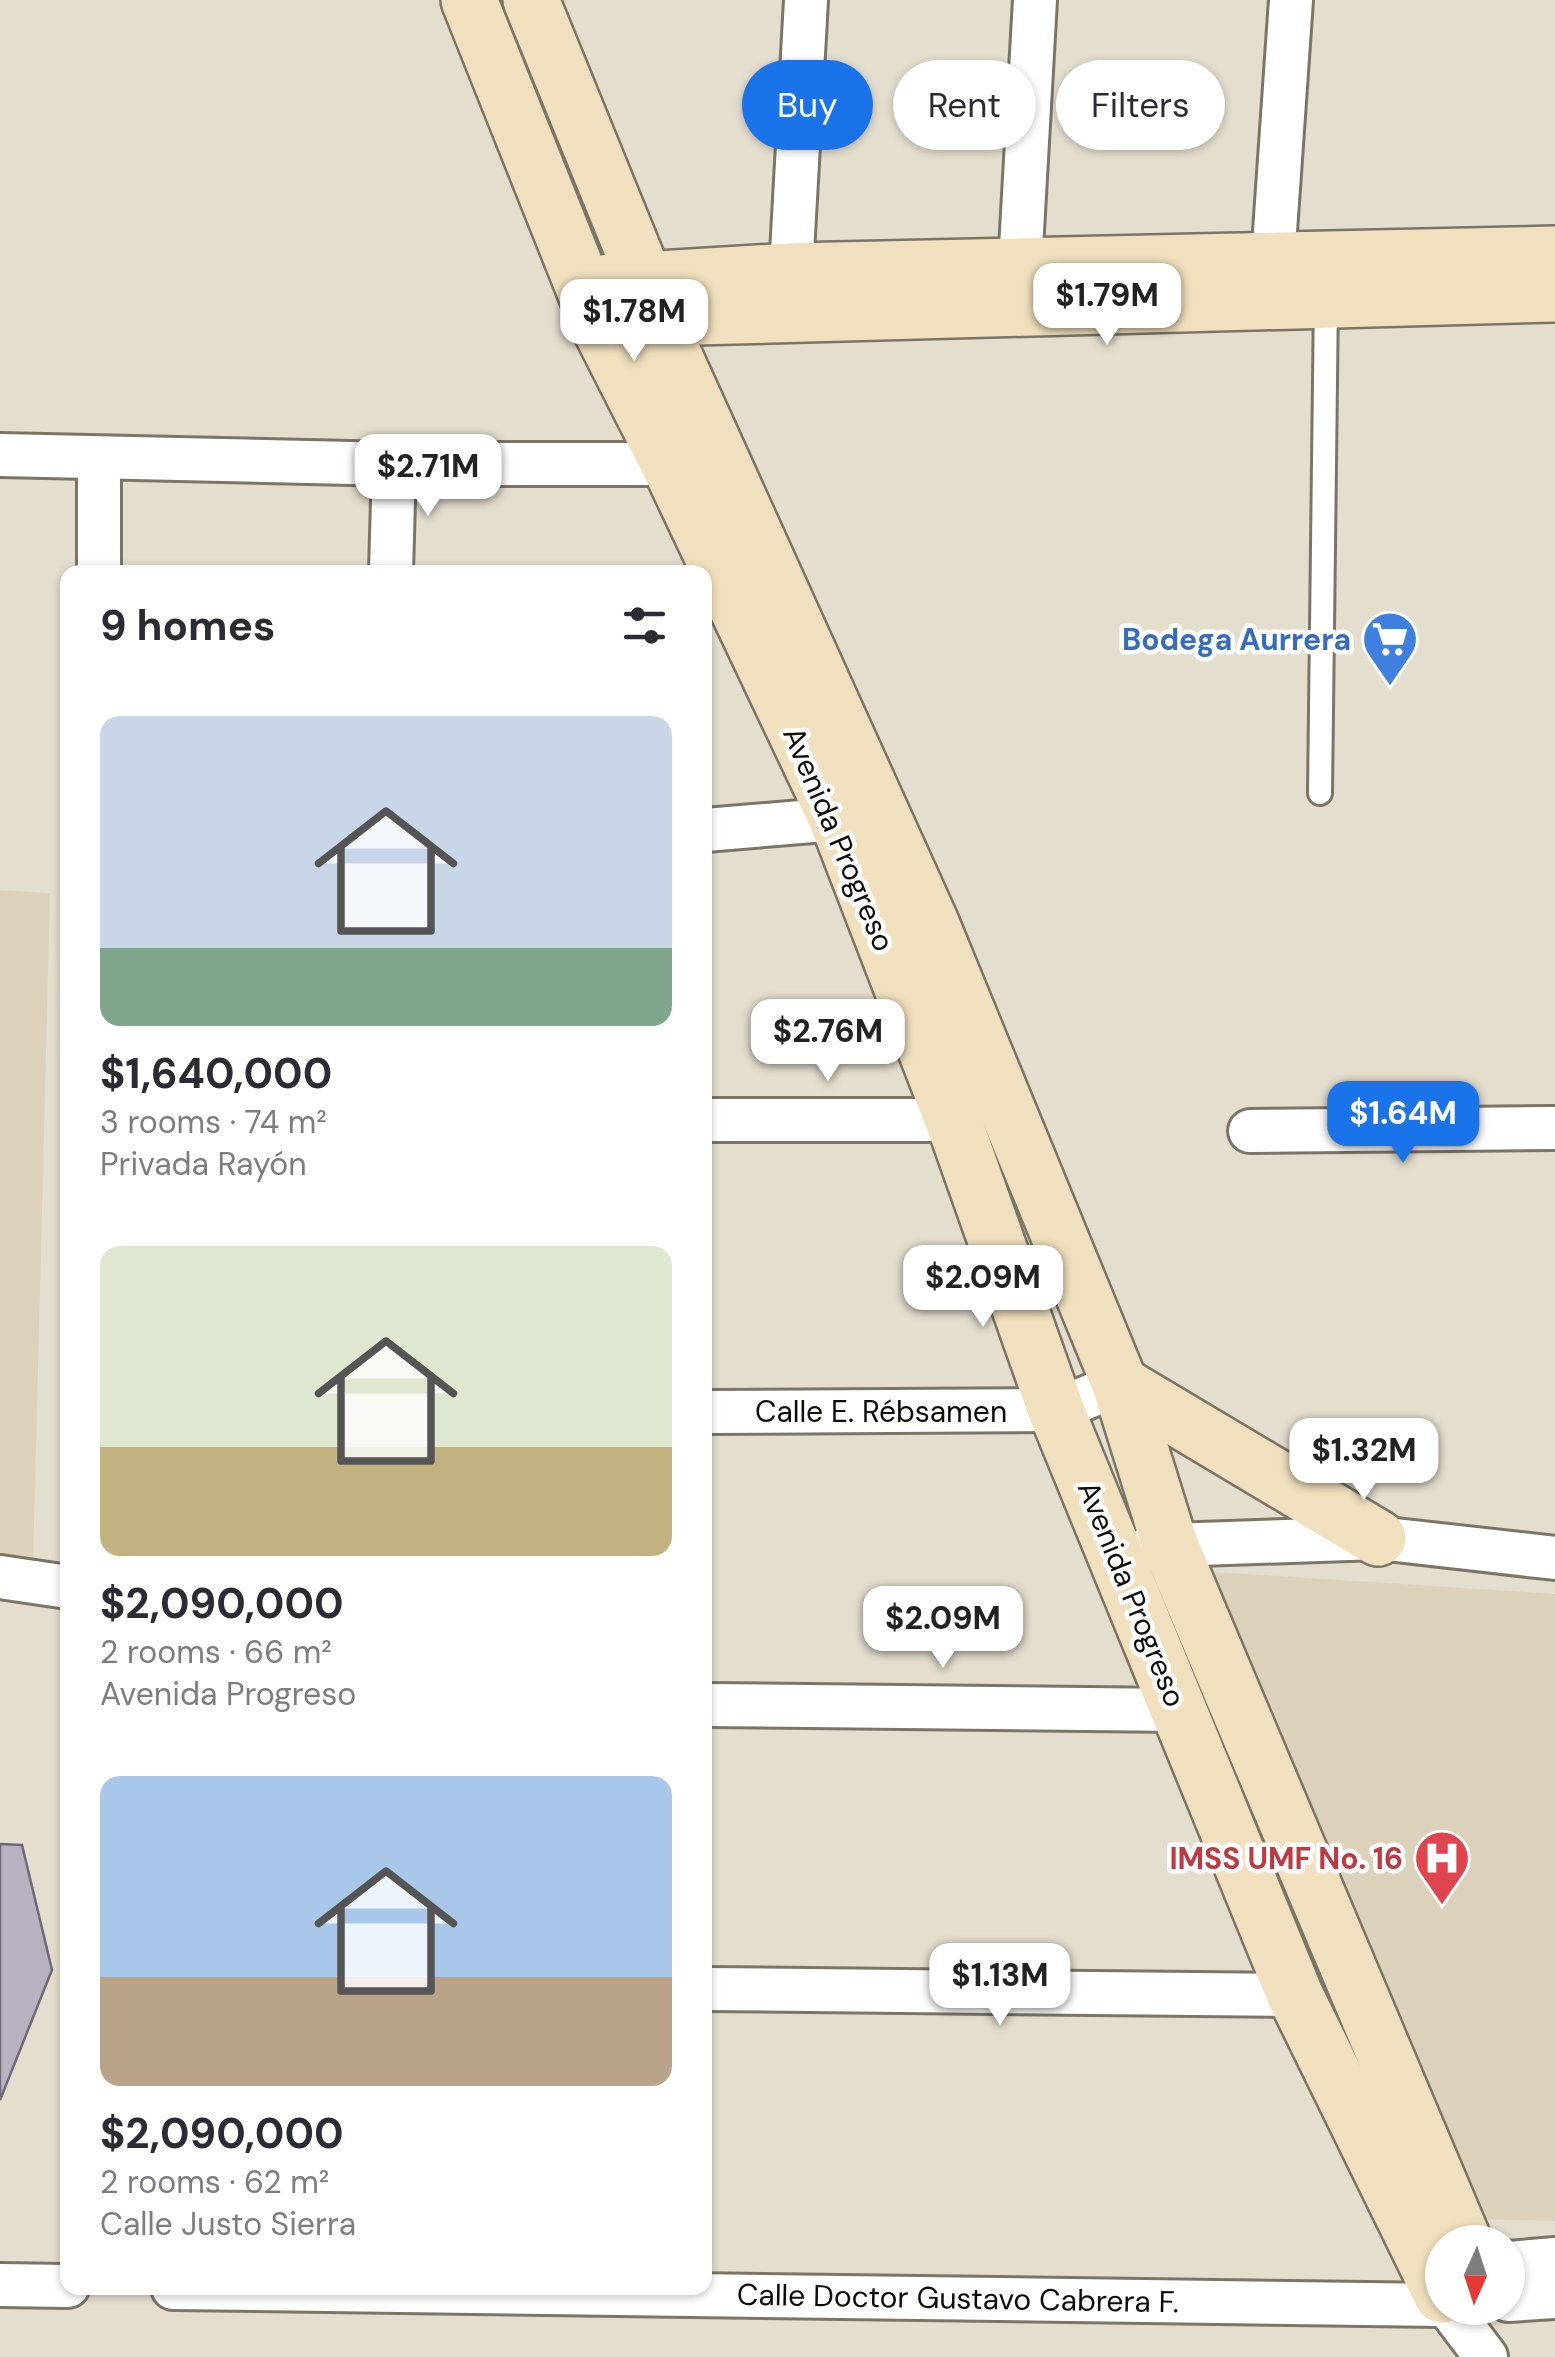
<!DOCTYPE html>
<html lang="en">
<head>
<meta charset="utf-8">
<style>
  body { margin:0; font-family:"DM Sans",sans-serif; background:#f7f7f7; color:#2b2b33; height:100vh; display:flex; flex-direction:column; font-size:38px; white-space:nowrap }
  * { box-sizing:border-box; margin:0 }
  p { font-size:32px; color:#7c7c81 }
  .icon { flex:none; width:55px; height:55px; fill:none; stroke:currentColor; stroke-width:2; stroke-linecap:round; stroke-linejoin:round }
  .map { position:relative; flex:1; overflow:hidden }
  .drawer { position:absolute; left:60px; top:565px; width:652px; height:1730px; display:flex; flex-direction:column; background:#fff; border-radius:20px; box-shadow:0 2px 8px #0004 }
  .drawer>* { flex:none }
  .banner { position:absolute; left:742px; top:60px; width:662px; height:90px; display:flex; gap:20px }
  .needle { width:65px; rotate:183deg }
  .controls { position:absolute; left:1425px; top:2225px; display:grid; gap:20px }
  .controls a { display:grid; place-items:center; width:100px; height:100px; border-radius:50%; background:#fff; box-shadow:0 2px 8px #0004; font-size:50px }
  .price { position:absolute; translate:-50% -85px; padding:0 22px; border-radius:20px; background:#fff; color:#222; font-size:32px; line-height:65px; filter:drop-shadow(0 2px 5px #0008) }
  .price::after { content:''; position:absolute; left:50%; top:60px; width:30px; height:22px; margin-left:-15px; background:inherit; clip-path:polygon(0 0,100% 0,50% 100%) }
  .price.current { background:#1a73e8; color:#fff }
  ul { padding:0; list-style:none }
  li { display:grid; align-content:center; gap:20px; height:530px; padding:0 40px }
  li span { display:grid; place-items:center; height:310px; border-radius:20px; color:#555 }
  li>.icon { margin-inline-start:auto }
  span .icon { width:180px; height:180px; fill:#fffc; stroke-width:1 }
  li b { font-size:42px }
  h2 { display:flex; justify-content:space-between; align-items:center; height:120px; padding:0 40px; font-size:42px }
  .chip { padding:0 35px; border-radius:45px; background:#fff; box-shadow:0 2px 8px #0004; font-size:35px; line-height:90px }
  .chip.current { background:#1a73e8; color:#fff }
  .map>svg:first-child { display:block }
</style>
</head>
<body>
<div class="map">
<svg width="1555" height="2357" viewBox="0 0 1555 2357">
  <rect width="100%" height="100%" fill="#e4dece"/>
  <g fill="#dcd2bb">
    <polygon points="0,890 50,893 33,1566 0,1562"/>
    <polygon points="1185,1570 1555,1594 1555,2221 1464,2219"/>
  </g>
  <polygon fill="#b9b1c0" stroke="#706976" stroke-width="2.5" points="0,1844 22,1845 52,1970 0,2100"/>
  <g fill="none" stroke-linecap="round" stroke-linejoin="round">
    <g stroke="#7b7567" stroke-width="28">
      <polyline id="lane" points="1320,793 1326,299"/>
    </g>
    <g stroke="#7b7567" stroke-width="48">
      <g id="street">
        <polyline points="1020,266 1035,0"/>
        <polyline points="791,271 806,0"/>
        <polyline points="1271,289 1291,0"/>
        <polyline points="0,455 394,464 669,464"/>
        <polyline points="99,572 99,459"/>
        <polyline points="391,572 394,464"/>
        <polyline points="705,830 837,819"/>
        <polyline points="705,1120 952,1120"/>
        <polyline points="1250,1131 1555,1128"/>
        <polyline points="705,1412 1056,1410 1120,1384"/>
        <polyline points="1142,1551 1170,1545 1378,1538 1555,1558"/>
        <polyline points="0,1577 68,1587"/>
        <polyline points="705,1705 1180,1710"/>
        <polyline points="705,1989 1295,1995"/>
        <polyline points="1508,2263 1555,2259"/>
        <polyline points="0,2285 68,2286"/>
        <polyline points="173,2288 1442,2305"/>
        <polyline points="1508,2300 1555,2297"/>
        <polyline points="1449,2308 1486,2357"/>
      </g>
    </g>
    <g stroke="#7b7567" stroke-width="60">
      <g id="secondary">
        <polyline points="469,0 599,326 669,464 837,819 958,1133 1056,1410 1295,1995 1442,2295"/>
        <polyline points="531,0 645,280 657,318 930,921 1120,1384 1170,1545 1464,2242"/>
        <polyline points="609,282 791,271 1555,254"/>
        <polyline points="622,323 657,318 1555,294"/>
        <polyline points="1120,1384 1378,1538"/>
      </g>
    </g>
    <use href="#lane" stroke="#fff" stroke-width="22"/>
    <use href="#street" stroke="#fff" stroke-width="42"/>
    <use href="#secondary" stroke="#f0e0bd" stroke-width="55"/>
  </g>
  <defs>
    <g id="supermarket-pin" transform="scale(2.875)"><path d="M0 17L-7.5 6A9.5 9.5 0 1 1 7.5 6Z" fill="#3f7fe0" stroke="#fff"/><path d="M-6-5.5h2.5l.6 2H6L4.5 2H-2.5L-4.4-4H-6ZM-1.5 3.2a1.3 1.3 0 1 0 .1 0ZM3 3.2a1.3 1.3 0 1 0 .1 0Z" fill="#fff"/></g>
    <g id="hospital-pin" transform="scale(2.875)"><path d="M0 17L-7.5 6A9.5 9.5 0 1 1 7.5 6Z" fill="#e0444e" stroke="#fff"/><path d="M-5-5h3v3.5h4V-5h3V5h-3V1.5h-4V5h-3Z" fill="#fff"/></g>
  </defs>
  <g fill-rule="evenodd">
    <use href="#supermarket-pin" x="1390" y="639"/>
    <use href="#hospital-pin" x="1442" y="1858"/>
  </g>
  <g text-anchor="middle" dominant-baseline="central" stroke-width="9" stroke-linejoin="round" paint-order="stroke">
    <g font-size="30" font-weight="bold" fill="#366cbe" stroke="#fff" text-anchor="end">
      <text x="1351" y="639">Bodega Aurrera</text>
    </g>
    <g font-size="30" fill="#0e0c07" stroke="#fff">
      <text transform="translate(839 839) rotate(67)">Avenida Progreso</text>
      <text x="881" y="1411">Calle E. Rébsamen</text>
      <text transform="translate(1132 1594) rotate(68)">Avenida Progreso</text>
      <text transform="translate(958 2298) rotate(1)">Calle Doctor Gustavo Cabrera F.</text>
    </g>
    <g font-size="30" font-weight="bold" fill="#be3a42" stroke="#fff" text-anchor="end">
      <text x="1403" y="1858">IMSS UMF No. 16</text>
    </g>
  </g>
</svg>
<div class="controls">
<a><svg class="needle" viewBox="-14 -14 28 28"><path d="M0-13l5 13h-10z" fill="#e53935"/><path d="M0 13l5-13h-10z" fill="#7c7c81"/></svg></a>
</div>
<b class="price" style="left:1107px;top:348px">$1.79M</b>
<b class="price" style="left:634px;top:364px">$1.78M</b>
<b class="price" style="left:428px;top:519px">$2.71M</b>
<b class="price" style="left:828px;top:1084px">$2.76M</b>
<b class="price current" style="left:1403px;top:1166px">$1.64M</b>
<b class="price" style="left:983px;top:1330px">$2.09M</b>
<b class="price" style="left:1364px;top:1503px">$1.32M</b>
<b class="price" style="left:943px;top:1671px">$2.09M</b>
<b class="price" style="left:1000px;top:2028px">$1.13M</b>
<div class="banner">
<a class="chip current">Buy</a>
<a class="chip">Rent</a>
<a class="chip">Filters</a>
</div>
<section class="drawer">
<h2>9 homes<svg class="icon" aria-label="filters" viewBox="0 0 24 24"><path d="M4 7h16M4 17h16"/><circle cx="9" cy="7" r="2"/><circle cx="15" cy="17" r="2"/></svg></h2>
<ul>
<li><span style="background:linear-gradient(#c9d6e8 75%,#7fa58c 0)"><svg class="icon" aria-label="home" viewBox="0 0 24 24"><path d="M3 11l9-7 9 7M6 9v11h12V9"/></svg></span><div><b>$1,640,000</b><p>3 rooms · 74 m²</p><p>Privada Rayón</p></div></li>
<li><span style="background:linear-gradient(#dfe7d0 65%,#c2b280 0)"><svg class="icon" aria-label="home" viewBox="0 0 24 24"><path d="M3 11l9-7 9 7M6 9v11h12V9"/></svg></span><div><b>$2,090,000</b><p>2 rooms · 66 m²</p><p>Avenida Progreso</p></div></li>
<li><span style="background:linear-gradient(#a9c7e8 65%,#b9a48a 0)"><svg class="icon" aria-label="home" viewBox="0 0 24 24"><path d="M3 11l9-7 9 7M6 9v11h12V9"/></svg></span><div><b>$2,090,000</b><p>2 rooms · 62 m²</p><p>Calle Justo Sierra</p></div></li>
</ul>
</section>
</div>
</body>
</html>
